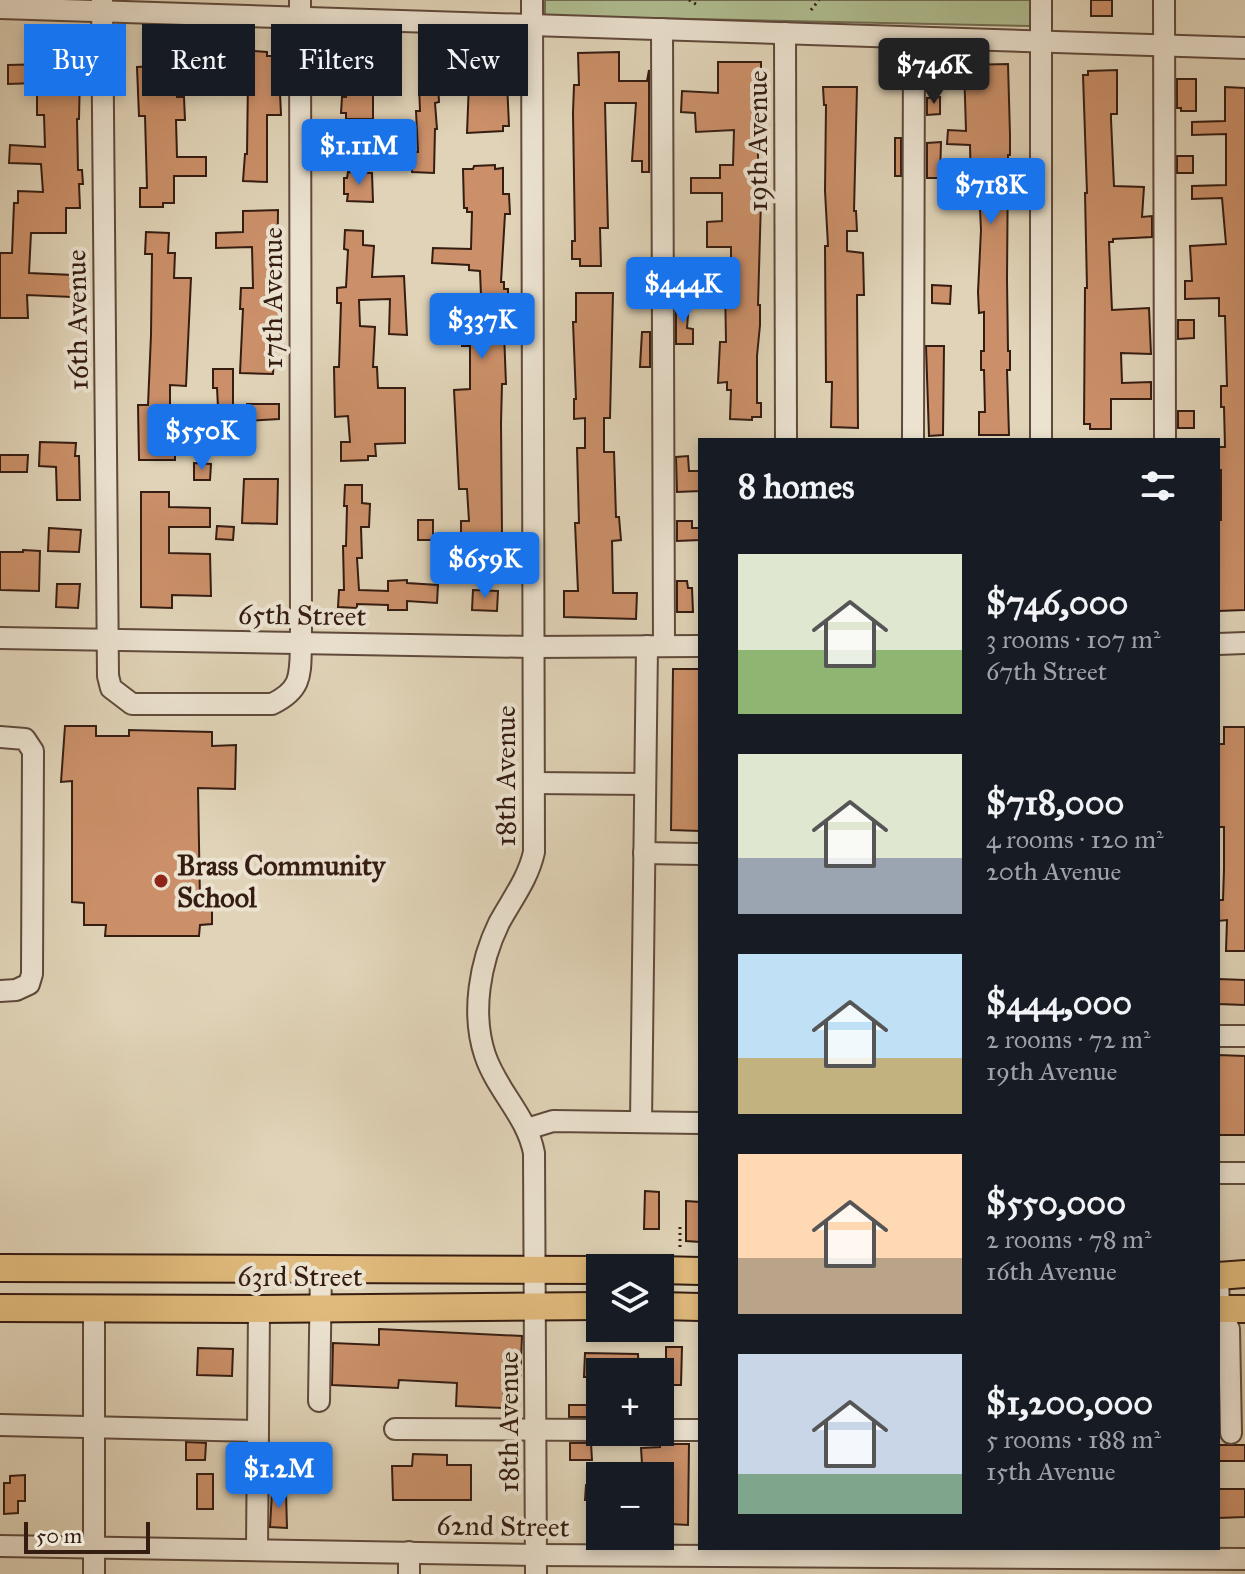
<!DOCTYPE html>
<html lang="en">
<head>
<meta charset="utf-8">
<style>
  body { margin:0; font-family:"IM FELL Great Primer",serif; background:#242831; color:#f1f3f6; height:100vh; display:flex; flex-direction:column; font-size:30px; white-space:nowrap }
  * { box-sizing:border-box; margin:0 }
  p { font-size:26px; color:#9ea1a6 }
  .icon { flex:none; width:44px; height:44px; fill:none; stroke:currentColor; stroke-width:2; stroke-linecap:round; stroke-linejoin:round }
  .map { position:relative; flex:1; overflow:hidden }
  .details { position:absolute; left:698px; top:438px; width:522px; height:1112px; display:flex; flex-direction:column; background:#171b24; border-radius:0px; box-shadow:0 4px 12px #0003 }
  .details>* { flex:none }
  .top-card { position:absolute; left:24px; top:24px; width:554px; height:72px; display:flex; gap:16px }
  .buttons { position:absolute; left:586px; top:1254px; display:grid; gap:16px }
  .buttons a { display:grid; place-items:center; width:88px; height:88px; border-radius:0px; background:#171b24; box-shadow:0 4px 12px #0003; font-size:40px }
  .scale { position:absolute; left:24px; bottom:20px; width:126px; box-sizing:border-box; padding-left:8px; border:4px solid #361d12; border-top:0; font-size:22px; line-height:28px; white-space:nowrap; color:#361d12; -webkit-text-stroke:6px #ebe2d0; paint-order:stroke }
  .price { position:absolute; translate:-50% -68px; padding:0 18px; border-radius:8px; background:#1a73e8; color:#fff; font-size:26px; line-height:52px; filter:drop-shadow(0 2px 4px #0008) }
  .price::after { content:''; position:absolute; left:50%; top:48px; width:24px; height:18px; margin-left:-12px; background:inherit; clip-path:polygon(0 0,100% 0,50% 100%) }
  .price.on { background:#222; color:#fff }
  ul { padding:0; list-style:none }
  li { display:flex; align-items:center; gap:24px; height:200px; padding:0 40px }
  li span { display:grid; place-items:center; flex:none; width:224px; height:160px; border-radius:0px; color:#555 }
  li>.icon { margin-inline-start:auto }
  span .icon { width:96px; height:96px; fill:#fffc; stroke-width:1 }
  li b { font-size:34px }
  h2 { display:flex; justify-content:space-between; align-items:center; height:96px; padding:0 40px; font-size:34px }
  .chip { padding:0 28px; border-radius:0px; background:#171b24; box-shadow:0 4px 12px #0003; font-size:28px; line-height:72px }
  .chip.on { background:#1a73e8; color:#fff }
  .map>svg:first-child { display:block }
</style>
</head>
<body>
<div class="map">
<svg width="1245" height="1574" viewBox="0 0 1245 1574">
  <rect width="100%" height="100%" fill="#e0d3b7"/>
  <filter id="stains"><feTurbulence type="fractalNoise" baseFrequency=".0025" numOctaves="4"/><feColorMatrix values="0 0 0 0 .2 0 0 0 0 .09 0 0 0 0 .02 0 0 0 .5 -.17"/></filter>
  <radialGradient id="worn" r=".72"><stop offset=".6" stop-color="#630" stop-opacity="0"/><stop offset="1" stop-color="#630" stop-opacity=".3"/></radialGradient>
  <polygon fill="#afbd90" stroke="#726d51" stroke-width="2" points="545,0 1030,0 1030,26 545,16"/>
  <g fill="#cb9069" stroke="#361d12" stroke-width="2">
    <rect x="1091" y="0" width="21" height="16"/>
    <polygon points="253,51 267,52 267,56 277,56 275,93 280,93 281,115 267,115 267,182 243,181 245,154 247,154 248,77 213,76 213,58 243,59 243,55 253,55"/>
    <polygon points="619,52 619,81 647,81 649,70 649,172 642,172 642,161 632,161 636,103 605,103 608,228 600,228 601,266 580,266 580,259 572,259 572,241 575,241 573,113 574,85 579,85 578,53"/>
    <polygon points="50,58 86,59 86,73 80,73 79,119 77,119 78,170 82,170 83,184 79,184 80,208 66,208 66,233 31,233 29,273 73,275 72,297 27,295 28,318 0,318 0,253 12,253 14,203 18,203 18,191 43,192 41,164 9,163 10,145 45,147 44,115 37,115 37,83 8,84 8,65 49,64"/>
    <polygon points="718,62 761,62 761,84 758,84 758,165 762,165 758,305 760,305 760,325 757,356 757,403 761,403 761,417 752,417 752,420 730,419 731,390 727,390 727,382 718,383 720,342 726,342 725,283 729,283 731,276 731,247 707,247 707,222 722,221 722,193 691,193 691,178 720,178 720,165 733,165 734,130 696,132 695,113 681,112 682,91 718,93"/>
    <polygon points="1008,64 1010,135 1010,155 1008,155 1007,279 1008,351 1010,351 1010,370 1007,370 1009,435 979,435 979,412 985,412 984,370 981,370 981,351 984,351 984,312 979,313 978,292 981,230 979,187 971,187 970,145 947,144 948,130 966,131 964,65"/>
    <polygon points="175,65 177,97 184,97 185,120 176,120 177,157 206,157 206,176 174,176 174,203 163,203 163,207 140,207 140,188 147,188 145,116 139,116 137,67"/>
    <polygon points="1117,70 1117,114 1111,114 1111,119 1114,186 1144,187 1142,217 1152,216 1152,237 1113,239 1113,242 1109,242 1112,310 1149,308 1151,354 1121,353 1122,383 1151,382 1151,399 1111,399 1111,429 1090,429 1090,424 1084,424 1085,288 1087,288 1085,193 1087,193 1083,75 1088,75 1088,71"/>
    <polygon points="1177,79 1196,79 1196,111 1181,111 1181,108 1177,108"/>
    <polygon points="469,82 507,82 509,126 503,126 503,131 467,133"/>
    <polygon points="438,83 439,102 435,103 437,129 435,129 434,173 412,172 412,152 418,152 416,111 420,111 419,84"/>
    <polygon points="823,87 857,87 854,211 856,211 857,231 847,231 847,251 863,253 864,295 857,295 858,428 831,427 832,382 826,382 825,246 828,246 825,191 826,105 824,105"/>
    <polygon points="1225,87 1245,88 1245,610 1218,611 1218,520 1221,520 1221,470 1218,470 1218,447 1225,447 1224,407 1221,407 1221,386 1227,386 1225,316 1219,316 1219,298 1185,299 1185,281 1192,281 1190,246 1226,244 1222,198 1192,199 1192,186 1226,185 1226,134 1192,135 1192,122 1225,121"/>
    <polygon points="346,91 373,91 373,119 346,119 346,113 341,113 342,97 346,97"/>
    <polygon points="940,97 940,114 927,115 927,98"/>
    <rect x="895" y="138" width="6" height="38"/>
    <polygon points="941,142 940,178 927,178 927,143"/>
    <rect x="1177" y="156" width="16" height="17"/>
    <polygon points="495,165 495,169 503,168 503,194 509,194 510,214 505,214 501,282 504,282 504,289 508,289 508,306 503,306 506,384 502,384 501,423 502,535 498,535 498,563 472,564 471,536 461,536 461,521 469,521 467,489 459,489 454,390 470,389 470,346 462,346 462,334 439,334 439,314 476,314 475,296 481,296 480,271 469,270 469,265 432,263 433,248 471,249 472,212 467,212 467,208 464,208 463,169 473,169 474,166"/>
    <polygon points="348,172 372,173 373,202 347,201 348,194 344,194 344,178 347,178"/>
    <polygon points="278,210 277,288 281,288 281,345 275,345 273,374 240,373 243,309 240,309 241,288 253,288 252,247 216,248 216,233 243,232 243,211"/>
    <polygon points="345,230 363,231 363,245 374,246 372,277 404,276 407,335 389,334 390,299 359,300 360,326 375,327 373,367 377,367 378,388 405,388 405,443 375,444 376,456 368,456 368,460 341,461 341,442 350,442 348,416 335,417 334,367 339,367 341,303 337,303 337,288 346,287 348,250 344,249"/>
    <polygon points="146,232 169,233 168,253 175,253 174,278 191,278 186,386 170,385 170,417 211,419 211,438 175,436 175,460 139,460 138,405 148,405 151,335 152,254 145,254"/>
    <polygon points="932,285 951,286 950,304 932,303"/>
    <polygon points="576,293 613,293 610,418 604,418 604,452 614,452 616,517 619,517 621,540 612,541 613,593 637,593 636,619 564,617 564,591 578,591 575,523 579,523 577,448 585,448 585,418 574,419 574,399 576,399 573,322 576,322"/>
    <polygon points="676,302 689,302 687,328 693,329 693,344 676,344"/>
    <polygon points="1178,320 1194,320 1194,338 1178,339"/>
    <polygon points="642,332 650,332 650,367 640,367"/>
    <polygon points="926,346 944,346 943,435 929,436"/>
    <polygon points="213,369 233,369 233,407 218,407 217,388 213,388"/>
    <polygon points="247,404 279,404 279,419 247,421"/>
    <rect x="1178" y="411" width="16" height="17"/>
    <polygon points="40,442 76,443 75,456 79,456 80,500 57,500 56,467 39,466"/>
    <polygon points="0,455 28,455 27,472 0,472"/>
    <polygon points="688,456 689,471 700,471 700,491 677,492 676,457"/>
    <polygon points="194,463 211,464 210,480 194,480"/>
    <polygon points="244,479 278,479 277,524 242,523"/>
    <polygon points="345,485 362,485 362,503 370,504 369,527 361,527 362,558 357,558 359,590 388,591 388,581 407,580 407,583 438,585 437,603 407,601 407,610 388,610 388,605 357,604 357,608 338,607 339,590 344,590 343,546 346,546 347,506 344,506"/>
    <polygon points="141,492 169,492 169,507 210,508 210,527 169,527 169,553 210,554 211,596 172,595 172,608 141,607"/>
    <rect x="418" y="520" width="15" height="20"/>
    <polygon points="677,521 692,521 692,528 700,528 700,540 677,541"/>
    <polygon points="217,526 234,527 233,540 216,539"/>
    <polygon points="49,528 81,530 79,552 48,551"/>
    <polygon points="23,550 40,551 39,591 0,590 0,552 23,552"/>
    <polygon points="677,581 687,581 688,588 692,588 693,612 677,612"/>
    <polygon points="57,584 80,584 78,608 56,607"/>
    <polygon points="473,590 498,591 497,611 472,610"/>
    <polygon points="673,669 700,669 700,831 671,830"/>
    <polygon points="65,726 96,726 96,736 129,736 129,730 212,732 212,746 236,745 235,789 198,788 200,901 212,901 212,924 200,925 199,936 105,936 106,925 84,925 84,903 72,902 72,781 61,782"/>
    <polygon points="1224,727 1245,727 1245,951 1226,951 1227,920 1218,921 1218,900 1223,900 1224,869 1224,827 1218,827 1218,744 1224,744"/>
    <polygon points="1218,979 1245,980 1245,1005 1218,1004"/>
    <polygon points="1218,1055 1245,1056 1245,1135 1218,1135"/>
    <polygon points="645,1191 659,1192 659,1229 644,1229"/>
    <polygon points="686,1201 700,1202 700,1242 686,1241"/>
    <polygon points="379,1329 522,1336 520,1385 504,1385 503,1408 456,1406 457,1383 399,1380 398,1388 332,1385 333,1343 379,1345"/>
    <polygon points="666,1347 682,1347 681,1385 666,1385"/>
    <polygon points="198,1348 233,1349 232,1376 197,1375"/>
    <polygon points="585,1353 638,1354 639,1372 600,1372 600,1377 584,1377"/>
    <rect x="569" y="1405" width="31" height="12"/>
    <polygon points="186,1442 206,1443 205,1460 186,1460"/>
    <polygon points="570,1443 591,1443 592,1460 570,1460"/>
    <polygon points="660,1444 689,1444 688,1525 670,1524 670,1513 666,1513 670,1464 642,1464 641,1448 660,1447"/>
    <rect x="1218" y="1445" width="27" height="16"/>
    <polygon points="413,1454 447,1455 447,1465 471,1465 471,1500 393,1500 392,1466 412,1466"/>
    <rect x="197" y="1474" width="16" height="35"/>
    <polygon points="25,1475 25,1501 18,1501 18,1513 4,1514 4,1483 10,1483 10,1476"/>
    <polygon points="586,1485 600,1486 600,1500 585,1500"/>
    <polygon points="1218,1489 1245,1489 1245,1517 1218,1518"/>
    <polygon points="272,1492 286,1492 287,1528 270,1527"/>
  </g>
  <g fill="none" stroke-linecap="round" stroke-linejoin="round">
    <g stroke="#604a3b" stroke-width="24">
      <g id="minor">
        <path d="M102,0L108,676L111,688L132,704H272C303,689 300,674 301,643L300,0"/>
        <path d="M532,0L534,852C528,879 512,899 499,923C480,962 471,1013 485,1055C497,1091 527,1116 534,1153L536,1574"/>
        <polyline points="1041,0 1041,440"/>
        <polyline points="1164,0 1165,440"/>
        <polyline points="0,8 1245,48"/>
        <polyline points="662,29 664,646"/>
        <polyline points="785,33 786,440"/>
        <polyline points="913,440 914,38"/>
        <polyline points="0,638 532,647 700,646"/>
        <polyline points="1218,644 1245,643"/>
        <polyline points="0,737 25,739 33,751 32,974 29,984 16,990 0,991"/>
        <polyline points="534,783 645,784"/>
        <polyline points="644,853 700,854"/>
        <polyline points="1218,1036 1245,1036"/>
        <polyline points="641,1122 647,646"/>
        <polyline points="527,1129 553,1121 700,1123"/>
        <polyline points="1218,1173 1245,1173"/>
        <polyline points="1218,1277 1219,1309 1229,1329 1231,1433"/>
        <polyline points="319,1401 321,1270"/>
        <polyline points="0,1425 258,1431"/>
        <polyline points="395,1429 600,1430"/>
        <polyline points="660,1430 700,1430"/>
        <polyline points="0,1546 535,1555 1245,1559"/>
        <polyline points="257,1550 259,1309"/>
        <polyline points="409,1552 409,1574"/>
        <polyline points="94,1574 94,1307"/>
      </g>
    </g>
    <g stroke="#361d12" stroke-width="30">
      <g id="major">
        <polyline points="0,1268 600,1270"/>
        <polyline points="660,1270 700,1271"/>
        <polyline points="1218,1276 1245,1274"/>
        <polyline points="660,1306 700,1307"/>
        <polyline points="0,1308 259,1309 600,1306"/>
        <polyline points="1218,1309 1245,1309"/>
      </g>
    </g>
    <g stroke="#361d12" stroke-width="3" stroke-dasharray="2 4" stroke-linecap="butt">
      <polyline points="689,0 699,6"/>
      <polyline points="811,10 819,0"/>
      <polyline points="680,1227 680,1251"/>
    </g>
    <use href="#minor" stroke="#ebe2d0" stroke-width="20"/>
    <use href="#major" stroke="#e0ba7c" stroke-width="26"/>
  </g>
  <circle fill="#8f2418" stroke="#ebe2d0" stroke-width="3" cx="161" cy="881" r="8"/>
  <g text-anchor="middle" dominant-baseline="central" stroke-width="8" stroke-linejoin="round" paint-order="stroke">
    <g font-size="28" fill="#361d12" stroke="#ebe2d0">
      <text transform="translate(757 141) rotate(-90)">19th Avenue</text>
      <text transform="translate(272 298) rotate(-90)">17th Avenue</text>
      <text transform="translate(77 320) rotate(-91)">16th Avenue</text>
      <text transform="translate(302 615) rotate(1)">65th Street</text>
      <text transform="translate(505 776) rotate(-90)">18th Avenue</text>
      <text x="300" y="1276">63rd Street</text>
      <text transform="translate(508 1422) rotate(-90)">18th Avenue</text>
      <text transform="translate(503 1526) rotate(1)">62nd Street</text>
    </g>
    <g font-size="28" font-weight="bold" fill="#361d12" stroke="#ebe2d0" text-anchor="start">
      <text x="177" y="865">Brass Community<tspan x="177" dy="32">School</tspan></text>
    </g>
  </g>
  <rect width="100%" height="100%" filter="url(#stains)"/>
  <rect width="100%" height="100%" fill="url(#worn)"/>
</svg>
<div class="buttons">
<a><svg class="icon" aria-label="layers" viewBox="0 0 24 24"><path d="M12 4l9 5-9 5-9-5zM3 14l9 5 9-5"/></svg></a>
<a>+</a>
<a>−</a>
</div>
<div class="scale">50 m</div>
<b class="price on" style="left:934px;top:106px">$746K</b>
<b class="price" style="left:359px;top:187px">$1.11M</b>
<b class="price" style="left:991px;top:226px">$718K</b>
<b class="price" style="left:683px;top:325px">$444K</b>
<b class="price" style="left:482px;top:361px">$337K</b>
<b class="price" style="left:202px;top:472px">$550K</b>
<b class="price" style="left:485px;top:600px">$659K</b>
<b class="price" style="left:279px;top:1510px">$1.2M</b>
<div class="top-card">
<a class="chip on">Buy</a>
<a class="chip">Rent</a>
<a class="chip">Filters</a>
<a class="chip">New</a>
</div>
<section class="details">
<h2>8 homes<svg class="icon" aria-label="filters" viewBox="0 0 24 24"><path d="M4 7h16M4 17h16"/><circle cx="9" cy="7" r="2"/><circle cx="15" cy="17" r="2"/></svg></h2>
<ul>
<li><span style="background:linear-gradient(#dfe7d0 60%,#8fb573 0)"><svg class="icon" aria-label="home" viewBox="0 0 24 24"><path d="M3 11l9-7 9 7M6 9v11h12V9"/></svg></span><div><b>$746,000</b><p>3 rooms · 107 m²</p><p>67th Street</p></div></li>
<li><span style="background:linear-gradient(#dfe7d0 65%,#9aa5b1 0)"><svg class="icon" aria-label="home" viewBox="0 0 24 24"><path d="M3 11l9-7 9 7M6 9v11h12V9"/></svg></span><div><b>$718,000</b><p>4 rooms · 120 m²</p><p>20th Avenue</p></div></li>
<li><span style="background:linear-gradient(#bfe0f5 65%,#c2b280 0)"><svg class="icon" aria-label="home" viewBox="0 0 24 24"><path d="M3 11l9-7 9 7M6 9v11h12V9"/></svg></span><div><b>$444,000</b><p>2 rooms · 72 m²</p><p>19th Avenue</p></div></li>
<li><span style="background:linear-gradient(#ffd9b3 65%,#b9a48a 0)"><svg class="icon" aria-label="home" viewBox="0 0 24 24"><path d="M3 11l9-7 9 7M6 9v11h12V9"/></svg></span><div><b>$550,000</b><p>2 rooms · 78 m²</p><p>16th Avenue</p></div></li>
<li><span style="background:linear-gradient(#c9d6e8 75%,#7fa58c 0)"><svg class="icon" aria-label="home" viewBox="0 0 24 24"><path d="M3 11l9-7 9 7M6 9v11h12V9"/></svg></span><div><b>$1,200,000</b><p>5 rooms · 188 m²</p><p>15th Avenue</p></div></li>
</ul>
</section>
</div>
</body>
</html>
